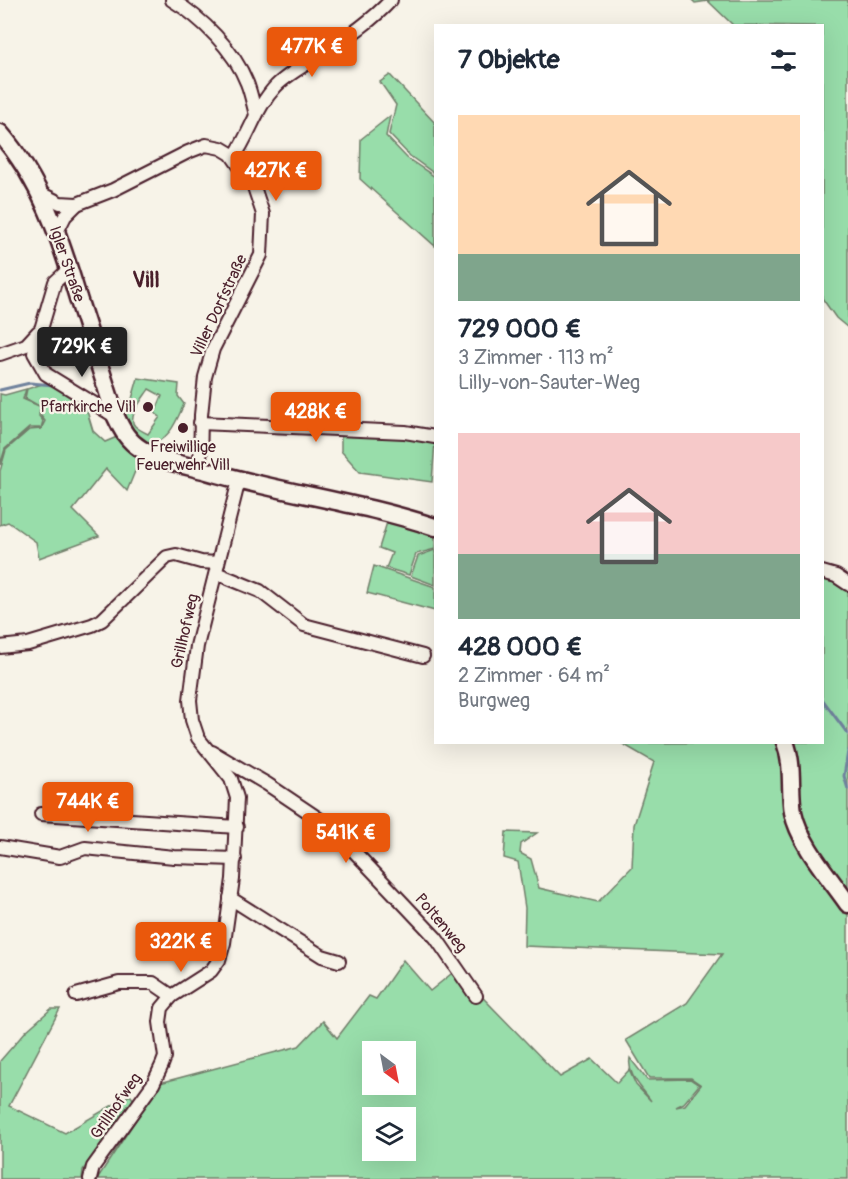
<!DOCTYPE html>
<html lang="de">
<head>
<meta charset="utf-8">
<style>
  body { margin:0; font-family:Pangolin,sans-serif; background:#f2f2f3; color:#1f2937; height:100vh; display:flex; flex-direction:column; font-size:22px; white-space:nowrap }
  * { box-sizing:border-box; margin:0 }
  p { font-size:20px; color:#747a83 }
  .icon { flex:none; width:33px; height:33px; fill:none; stroke:currentColor; stroke-width:2; stroke-linecap:round; stroke-linejoin:round }
  .map { position:relative; flex:1; overflow:hidden }
  .details { position:absolute; left:434px; top:24px; width:390px; height:720px; display:flex; flex-direction:column; background:#fff; border-radius:0px; box-shadow:0 6px 24px #0002 }
  .details>* { flex:none }
  .needle { width:39px; rotate:148deg }
  .tools { position:absolute; left:362px; top:1041px; display:grid; gap:12px }
  .tools a { display:grid; place-items:center; width:54px; height:54px; border-radius:0px; background:#fff; box-shadow:0 6px 24px #0002; font-size:30px }
  .price { position:absolute; translate:-50% -51px; padding:0 14px; border-radius:6px; background:#ea580c; color:#fff; font-size:20px; line-height:39px; filter:drop-shadow(0 2px 3px #0008) }
  .price::after { content:''; position:absolute; left:50%; top:36px; width:18px; height:14px; margin-left:-9px; background:inherit; clip-path:polygon(0 0,100% 0,50% 100%) }
  .price.current { background:#222; color:#fff }
  ul { padding:0; list-style:none }
  li { display:grid; align-content:center; gap:12px; height:318px; padding:0 24px }
  li span { display:grid; place-items:center; height:186px; border-radius:0px; color:#555 }
  li>.icon { margin-inline-start:auto }
  span .icon { width:108px; height:108px; fill:#fffc; stroke-width:1 }
  li b { font-size:26px }
  h2 { display:flex; justify-content:space-between; align-items:center; height:72px; padding:0 24px; font-size:26px }
  .map>svg:first-child { display:block }
</style>
</head>
<body>
<div class="map">
<svg width="848" height="1179" viewBox="0 0 848 1179">
  <rect width="100%" height="100%" fill="#f7f3e8"/>
  <filter id="ink" filterUnits="userSpaceOnUse"><feTurbulence type="fractalNoise" baseFrequency=".0167" numOctaves="2"/><feDisplacementMap in="SourceGraphic" scale="12" xChannelSelector="R" yChannelSelector="G"/><feConvolveMatrix kernelMatrix="1 2 1 2 8 2 1 2 1" color-interpolation-filters="sRGB"/></filter>
  <g filter="url(#ink)">
    <g fill="#98ddaa" stroke="#717e6a" stroke-width="1.5" fill-rule="evenodd">
      <polygon points="692,0 848,0 848,328 836,318 822,298 822,26 733,25 708,1 695,3"/>
      <polygon points="390,75 435,123 435,174 410,156 389,134 396,105 380,82"/>
      <polygon points="390,116 386,136 407,158 435,177 435,246 360,179 361,139"/>
      <path d="M138,378L179,384L178,396L184,404C176,422 169,442 147,445L138,438L123,416L132,399ZM149,389L162,396L155,413L160,417L148,434C144,432 138,429 135,426C126,417 145,396 149,389Z"/>
      <polygon points="51,381 87,411 93,431 105,442 117,437 129,452 140,459 127,491 106,469 73,510 99,536 39,558 36,542 8,522 0,525 0,471 6,450 29,430 41,429 45,421 41,416 40,406 39,416 43,421 41,428 29,428 5,449 0,465 0,394 5,395 26,389 23,399 39,406 25,398 27,389"/>
      <polygon points="341,434 435,441 432,482 360,472 341,451"/>
      <polygon points="388,519 435,535 435,549 416,554 409,575 386,568 392,553 379,548"/>
      <polygon points="435,550 435,585 411,576 418,556"/>
      <polygon points="374,566 435,587 435,611 367,593"/>
      <path d="M822,574L848,585V1179H97L160,1083L299,1046L323,1021L337,1038L369,996L376,999L403,960L430,991L456,970L560,1077L592,1059L617,1083L629,1070L636,1085L651,1101C642,1087 627,1076 630,1058L647,1080L690,1079L699,1085L684,1103L676,1107L685,1105L701,1085L691,1078H649L626,1040L687,1003L722,954L524,946L525,908L518,862L504,858L506,832L537,833L521,844L520,853L531,859L539,888L598,902L632,867L634,825L654,762L621,743L822,742ZM372,1052H405V1084H372ZM372,1118H405V1150H372Z"/>
      <polygon points="51,1009 60,1009 9,1106 65,1133 130,1095 134,1100 83,1170 82,1179 0,1179 0,1061 26,1031"/>
    </g>
    <g fill="none" stroke-linecap="round" stroke-linejoin="round">
      <g stroke="#70829d" stroke-width="3">
        <polyline points="0,390 30,383 54,385"/>
        <polyline points="822,699 848,734"/>
        <polyline points="848,751 844,776 848,789"/>
      </g>
      <g stroke="#4a1f2b" stroke-width="16">
        <g id="minor">
          <path d="M172,0C202,18 234,50 247,83C251,93 253,104 256,115"/>
          <path d="M234,157C250,134 256,107 276,86C288,74 303,66 318,57C343,40 370,23 391,0"/>
          <polyline points="42,194 60,203 77,204 113,190 188,152 206,145 221,148 231,154 254,187 263,214 261,255 213,349 205,377 201,415 200,469"/>
          <polyline points="57,232 65,216 77,204"/>
          <polyline points="69,269 55,282 34,353 46,374 116,417"/>
          <polyline points="0,354 26,345 38,332"/>
          <polyline points="200,423 405,432 435,437"/>
          <polyline points="822,572 836,576 848,584"/>
          <polyline points="216,573 260,591 304,625 423,656"/>
          <polyline points="0,647 28,644 92,625 102,620 167,557 176,555 201,562 218,563"/>
          <polyline points="212,752 267,784 331,827 436,938 476,996"/>
          <polyline points="41,814 237,827"/>
          <polyline points="0,847 60,857 85,848 174,857 235,859"/>
          <polyline points="230,898 322,956 339,961"/>
          <polyline points="76,995 119,983 153,983 172,996"/>
          <polyline points="90,1179 93,1167 153,1084 162,1065 165,1057 160,1022 162,1008 172,996 211,971 219,960 224,943 233,879 237,798 231,779 198,738 192,720 190,700 197,646 239,480"/>
        </g>
      </g>
      <g stroke="#4a1f2b" stroke-width="21">
        <g id="secondary">
          <path d="M0,133C42,182 60,238 78,298C91,338 103,378 116,417C122,430 128,441 141,449C160,461 185,465 207,471C282,493 360,502 435,527"/>
          <path d="M785,742C794,765 789,788 793,812C799,843 830,878 848,904"/>
        </g>
      </g>
      <use href="#minor" stroke="#f7f3e8" stroke-width="12"/>
      <use href="#secondary" stroke="#f7f3e8" stroke-width="16"/>
    </g>
  </g>
  <g fill="#4a1f2b" stroke="#f7f3e8" stroke-width="2">
    <circle cx="148" cy="407" r="6"/>
    <circle cx="183" cy="428" r="6"/>
  </g>
  <g text-anchor="middle" dominant-baseline="central" stroke-width="4.5" stroke-linejoin="round" paint-order="stroke">
    <g font-size="16" fill="#4a1f2b" stroke="#f7f3e8">
      <text transform="translate(67 264) rotate(71)">Igler Straße</text>
      <text transform="translate(219 306) rotate(-65)">Viller Dorfstraße</text>
      <text transform="translate(185 631) rotate(-77)">Grillhofweg</text>
      <text transform="translate(441 923) rotate(50)">Poltenweg</text>
      <text transform="translate(116 1106) rotate(-55)">Grillhofweg</text>
    </g>
    <g font-size="16" fill="#4a1f2b" stroke="#f7f3e8" text-anchor="end">
      <text x="136" y="407">Pfarrkirche Vill</text>
      <text x="183" y="447" text-anchor="middle">Freiwillige<tspan x="183" dy="18">Feuerwehr Vill</tspan></text>
    </g>
    <g font-size="22" font-weight="bold" fill="#4a1f2b" stroke="#f7f3e8">
      <text x="146" y="280">Vill</text>
    </g>
  </g>
</svg>
<div class="tools">
<a><svg class="needle" viewBox="-14 -14 28 28"><path d="M0-13l5 13h-10z" fill="#e53935"/><path d="M0 13l5-13h-10z" fill="#747a83"/></svg></a>
<a><svg class="icon" aria-label="layers" viewBox="0 0 24 24"><path d="M12 4l9 5-9 5-9-5zM3 14l9 5 9-5"/></svg></a>
</div>
<b class="price" style="left:312px;top:78px">477K €</b>
<b class="price" style="left:276px;top:202px">427K €</b>
<b class="price current" style="left:82px;top:378px">729K €</b>
<b class="price" style="left:316px;top:443px">428K €</b>
<b class="price" style="left:88px;top:833px">744K €</b>
<b class="price" style="left:346px;top:864px">541K €</b>
<b class="price" style="left:181px;top:973px">322K €</b>
<section class="details">
<h2>7 Objekte<svg class="icon" aria-label="filters" viewBox="0 0 24 24"><path d="M4 7h16M4 17h16"/><circle cx="9" cy="7" r="2"/><circle cx="15" cy="17" r="2"/></svg></h2>
<ul>
<li><span style="background:linear-gradient(#ffd9b3 75%,#7fa58c 0)"><svg class="icon" aria-label="home" viewBox="0 0 24 24"><path d="M3 11l9-7 9 7M6 9v11h12V9"/></svg></span><div><b>729 000 €</b><p>3 Zimmer · 113 m²</p><p>Lilly-von-Sauter-Weg</p></div></li>
<li><span style="background:linear-gradient(#f6c9c9 65%,#7fa58c 0)"><svg class="icon" aria-label="home" viewBox="0 0 24 24"><path d="M3 11l9-7 9 7M6 9v11h12V9"/></svg></span><div><b>428 000 €</b><p>2 Zimmer · 64 m²</p><p>Burgweg</p></div></li>
</ul>
</section>
</div>
</body>
</html>
